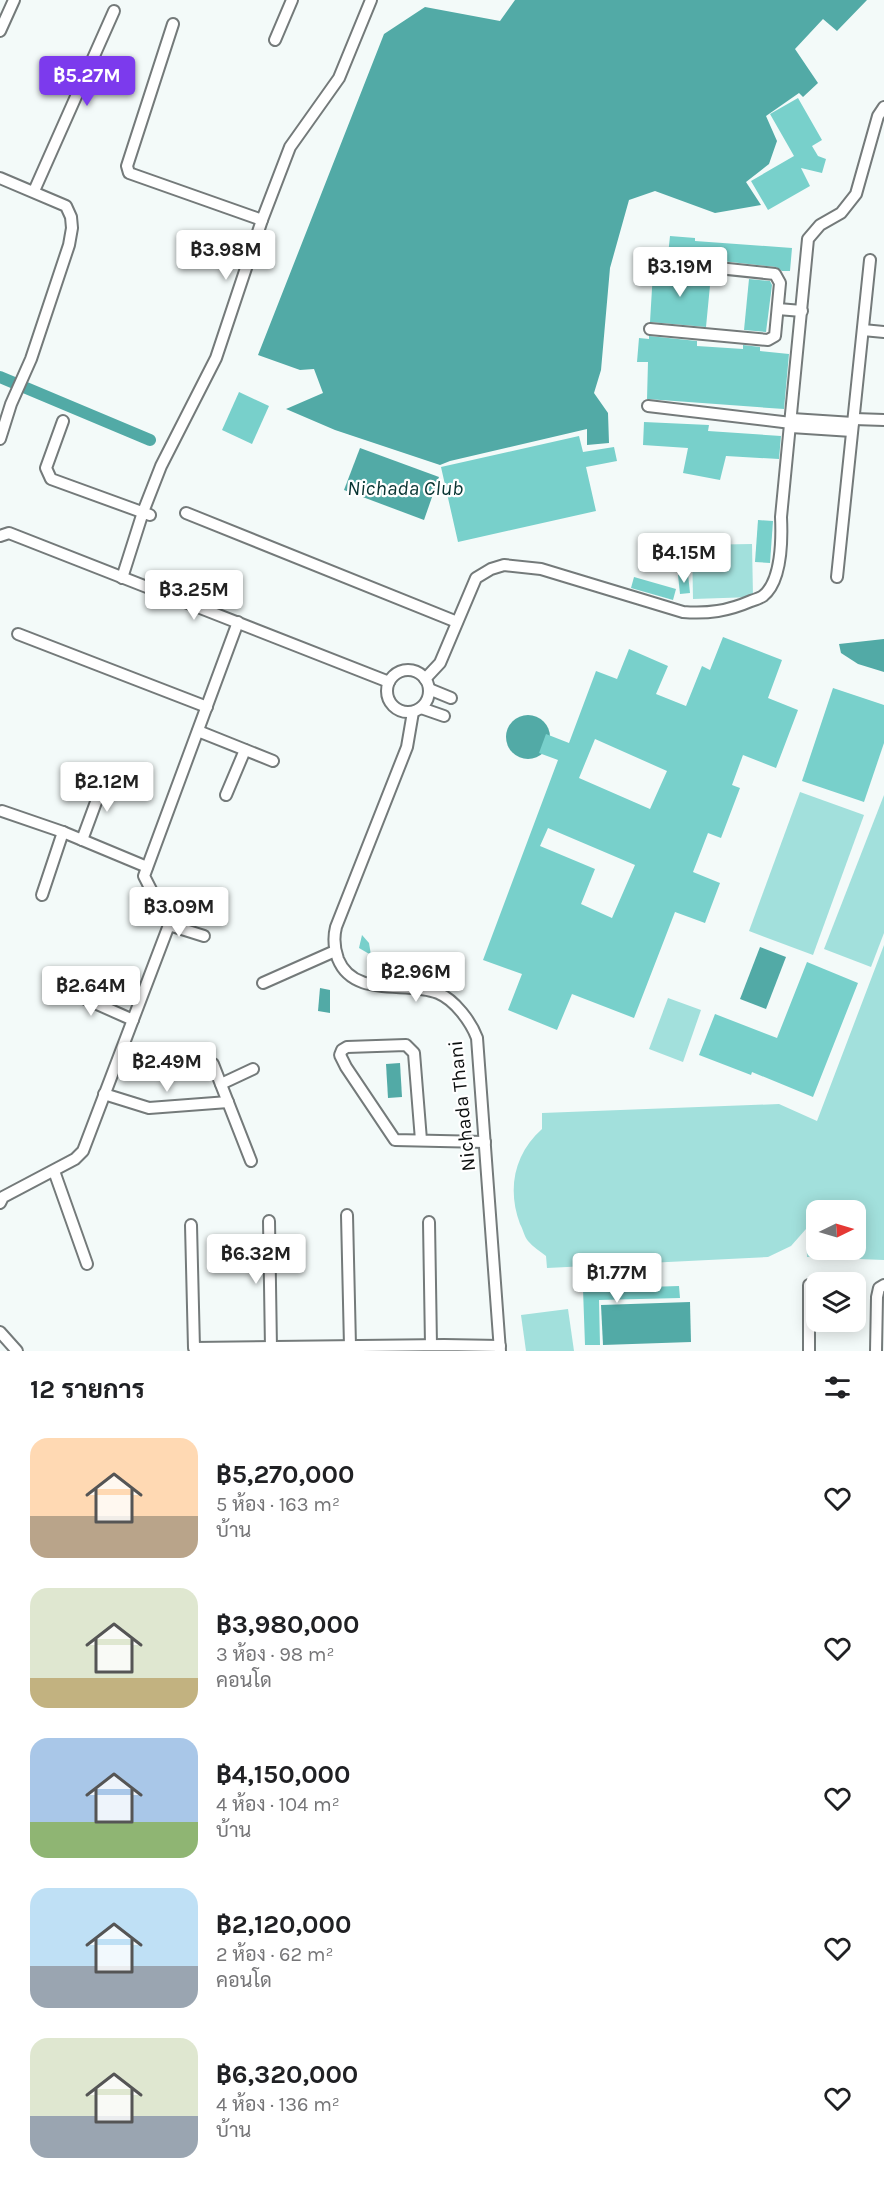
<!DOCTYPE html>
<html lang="th">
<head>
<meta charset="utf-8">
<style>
  body { margin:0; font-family:Karla,Sarabun,sans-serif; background:#f2f2f2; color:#202124; height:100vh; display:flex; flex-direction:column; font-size:22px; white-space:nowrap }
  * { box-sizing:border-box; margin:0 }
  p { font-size:20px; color:#757577 }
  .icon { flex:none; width:33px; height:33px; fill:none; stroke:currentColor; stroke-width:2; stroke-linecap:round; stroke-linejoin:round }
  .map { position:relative; height:1351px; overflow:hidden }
  .panel { display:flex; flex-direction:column; background:#fff; flex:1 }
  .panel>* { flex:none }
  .needle { width:39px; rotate:85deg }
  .controls { position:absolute; left:806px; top:1200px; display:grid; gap:12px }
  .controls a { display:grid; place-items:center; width:60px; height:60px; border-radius:12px; background:#fff; box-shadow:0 3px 15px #0003; font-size:30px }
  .price { position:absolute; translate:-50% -51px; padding:0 14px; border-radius:6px; background:#fff; color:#222; font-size:20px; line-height:39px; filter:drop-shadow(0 2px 3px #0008) }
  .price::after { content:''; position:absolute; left:50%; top:36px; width:18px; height:14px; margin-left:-9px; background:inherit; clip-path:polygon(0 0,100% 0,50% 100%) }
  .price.active { background:#7c3aed; color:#fff }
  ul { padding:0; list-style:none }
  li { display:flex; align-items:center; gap:18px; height:150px; padding:0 30px }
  li span { display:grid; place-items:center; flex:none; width:168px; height:120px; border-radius:18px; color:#555 }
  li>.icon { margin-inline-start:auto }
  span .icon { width:72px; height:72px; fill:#fffc; stroke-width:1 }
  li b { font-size:26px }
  h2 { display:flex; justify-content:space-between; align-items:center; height:72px; padding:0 30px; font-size:26px }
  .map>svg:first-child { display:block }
</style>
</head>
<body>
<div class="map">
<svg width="884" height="1351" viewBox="0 0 884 1351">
  <rect width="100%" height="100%" fill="#f3faf9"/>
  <g fill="#a2e0dc" fill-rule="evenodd">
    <polygon points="752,544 753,597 693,599 692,545"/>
    <polygon points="800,792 864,815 813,955 749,931"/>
    <polygon points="884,795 884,933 871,967 824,949"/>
    <path d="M884,945V1260L807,1257L806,1229L791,1246L768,1257L547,1268L546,1256C540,1251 533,1247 528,1241C524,1236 523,1229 520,1224C507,1189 514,1154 542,1129V1113L779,1104L817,1121ZM816,1210H855V1250H816Z"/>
    <polygon points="668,998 701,1010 683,1062 649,1049"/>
    <polygon points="568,1309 574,1351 526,1351 521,1315"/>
  </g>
  <g fill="#52aaa6">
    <polygon points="515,0 867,0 837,31 823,19 795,49 818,83 803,97 799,93 766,116 777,141 769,164 746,182 761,205 715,213 655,191 629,200 610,268 601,370 594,393 608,413 609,443 587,445 587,429 450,461 440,465 335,430 286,409 323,393 314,369 300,370 258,355 384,34 425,7 500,21"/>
    <polygon points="360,448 439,477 424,520 344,490"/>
    <polygon points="884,639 884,672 858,664 841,653 839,644"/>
    <circle cx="528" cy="737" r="22"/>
    <polygon points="760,947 786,957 766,1009 740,999"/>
    <polygon points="320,988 330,990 330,1013 318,1011"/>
    <polygon points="400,1063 402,1097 388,1098 386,1064"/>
    <polygon points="690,1302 691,1342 603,1345 601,1305"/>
  </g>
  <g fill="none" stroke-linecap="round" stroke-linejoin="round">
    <polyline stroke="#52aaa6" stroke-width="12" points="0,377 150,440"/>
  </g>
  <g fill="#78d0cb" fill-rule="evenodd">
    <polygon points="798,98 822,140 812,146 818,156 826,159 822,173 801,168 810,186 768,210 751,181 794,156 770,114"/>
    <polygon points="670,236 695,238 695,241 792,248 790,271 782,271 776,267 668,255"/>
    <polygon points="667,270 711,275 706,327 650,322 653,272 667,273"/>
    <polygon points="749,279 770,281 772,285 766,332 744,330"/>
    <polygon points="649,336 697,341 697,346 743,349 743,345 760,347 760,351 789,354 784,409 647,399 648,362 637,362 639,338 649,339"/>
    <polygon points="239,392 269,406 252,444 222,430"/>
    <polygon points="644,422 709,425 708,431 781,436 779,459 726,456 720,480 683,473 688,448 643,445"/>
    <polygon points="579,436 583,452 614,447 617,461 586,467 596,511 458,542 441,467"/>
    <polygon points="758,520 773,521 770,563 755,562"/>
    <polygon points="688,574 690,593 680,594 678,575"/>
    <polygon points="634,577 676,589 673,600 631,588"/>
    <path d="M723,637L782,660L768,698L798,710L776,768L743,755L732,785L740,788L721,838L708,833L693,872L720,883L705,923L675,912L634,1018L572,994L557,1030L508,1010L522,974L483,960L558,760L539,753L546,734L569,743L596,671L617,679L629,649L668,666L656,694L686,706L702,666L710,670ZM595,739L667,771L650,809L579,778ZM548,828L635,865L612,918L581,904L595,869L540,846Z"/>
    <polygon points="833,688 884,705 884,743 864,802 802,781"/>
    <polygon points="362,935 369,943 371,955 359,948"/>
    <polygon points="807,962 858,983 813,1097 752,1072 751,1075 699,1055 715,1014 777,1038"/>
    <polygon points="679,1286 680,1298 599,1300 600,1345 585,1345 583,1289"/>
  </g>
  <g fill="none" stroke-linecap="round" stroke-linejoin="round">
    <g stroke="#747a7a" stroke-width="14">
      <g id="minor">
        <polyline points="173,24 127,166 129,173 262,220"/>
        <polyline points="0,31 14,0"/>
        <polyline points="275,40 292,0"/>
        <polyline points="0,178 66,206 71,217 72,228 69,245 31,359 11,404 0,439"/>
        <polyline points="34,191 114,11"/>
        <polyline points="778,309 802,311"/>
        <polyline points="650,329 768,340 775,336 780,283 775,274 661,262"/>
        <polyline points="863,330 884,332"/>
        <polyline points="648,406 791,423"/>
        <polyline points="792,419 853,423"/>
        <polyline points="854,419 884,420"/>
        <polyline points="63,421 46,468 51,479 150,515"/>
        <polyline points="791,427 852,431"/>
        <polyline points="186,513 457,622"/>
        <polyline points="0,536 9,533 389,682"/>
        <polyline points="837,577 870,260"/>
        <polyline points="122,578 143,512 161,466 216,358 262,220 290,147 339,78 371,0"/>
        <polyline points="18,634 207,707"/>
        <circle cx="408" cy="691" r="21"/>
        <path d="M425,679L440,663L476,578L491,569L504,565L541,569L683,612C708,614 728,611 751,601C754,600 760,598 763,596C782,581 782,538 781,517L808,239L820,225L841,213L856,194L878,116L884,107"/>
        <polyline points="429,689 451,698"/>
        <polyline points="421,708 444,716"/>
        <path d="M413,712L407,747L336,927C333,939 334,948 338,959C354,999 407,980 438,993C455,1000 471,1022 477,1038L500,1351"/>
        <polyline points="198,731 273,761"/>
        <polyline points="226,795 245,750"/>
        <polyline points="2,811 63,832 147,867"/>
        <polyline points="82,840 106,775"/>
        <polyline points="42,895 63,832"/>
        <polyline points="169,925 204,936"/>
        <polyline points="263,983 335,951"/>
        <polyline points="61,988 133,1020"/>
        <polyline points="213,1064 251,1161"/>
        <polyline points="221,1084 253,1069"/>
        <polyline points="104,1094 149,1108 228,1102"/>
        <polyline points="421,1140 414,1053 406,1045 347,1047 342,1050 340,1055 346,1067 395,1140 485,1142"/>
        <polyline points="54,1171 87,1264"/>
        <polyline points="0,1203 3,1197 75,1159 83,1151 169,925 144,876 238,622"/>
        <polyline points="347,1215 350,1346"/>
        <polyline points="269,1221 271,1348"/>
        <polyline points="429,1222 431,1345"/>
        <polyline points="191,1225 194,1348 444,1345 500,1346"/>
        <polyline points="0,1332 17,1351"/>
        <polyline points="809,1351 809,1285"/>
        <polyline points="876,1351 877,1297 879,1288 884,1285"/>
      </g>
    </g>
    <use href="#minor" stroke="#fff" stroke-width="10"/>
  </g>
  <g text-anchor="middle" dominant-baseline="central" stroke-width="4.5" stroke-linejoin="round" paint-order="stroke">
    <g font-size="20" fill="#0c0f0f" stroke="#fff">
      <text transform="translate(462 1106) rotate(-96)">Nichada Thani</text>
    </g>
    <g font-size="21" font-style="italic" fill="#083432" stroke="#fff">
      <text x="405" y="488">Nichada Club</text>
    </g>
  </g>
</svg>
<div class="controls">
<a><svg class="needle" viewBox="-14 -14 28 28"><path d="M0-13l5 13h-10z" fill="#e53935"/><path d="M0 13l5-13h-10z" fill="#757577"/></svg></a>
<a><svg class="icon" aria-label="layers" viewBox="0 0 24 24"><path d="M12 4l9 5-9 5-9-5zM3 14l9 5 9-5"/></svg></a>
</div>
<b class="price active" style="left:87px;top:107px">฿5.27M</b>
<b class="price" style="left:226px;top:281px">฿3.98M</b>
<b class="price" style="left:680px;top:298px">฿3.19M</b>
<b class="price" style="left:684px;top:584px">฿4.15M</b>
<b class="price" style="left:194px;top:621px">฿3.25M</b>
<b class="price" style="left:107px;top:813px">฿2.12M</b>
<b class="price" style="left:179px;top:938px">฿3.09M</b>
<b class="price" style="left:416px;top:1003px">฿2.96M</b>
<b class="price" style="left:91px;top:1017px">฿2.64M</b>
<b class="price" style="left:167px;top:1093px">฿2.49M</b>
<b class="price" style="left:256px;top:1285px">฿6.32M</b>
<b class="price" style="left:617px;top:1304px">฿1.77M</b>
</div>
<section class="panel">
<h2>12 รายการ<svg class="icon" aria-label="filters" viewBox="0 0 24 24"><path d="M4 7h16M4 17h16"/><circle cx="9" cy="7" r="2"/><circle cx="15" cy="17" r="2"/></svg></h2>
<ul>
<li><span style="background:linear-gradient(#ffd9b3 65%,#b9a48a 0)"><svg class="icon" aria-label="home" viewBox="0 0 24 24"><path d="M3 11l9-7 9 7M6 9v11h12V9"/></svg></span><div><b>฿5,270,000</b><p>5 ห้อง · 163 m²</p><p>บ้าน</p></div><svg class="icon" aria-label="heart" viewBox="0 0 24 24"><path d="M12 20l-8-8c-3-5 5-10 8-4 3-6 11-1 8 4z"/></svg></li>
<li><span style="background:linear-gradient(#dfe7d0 75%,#c2b280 0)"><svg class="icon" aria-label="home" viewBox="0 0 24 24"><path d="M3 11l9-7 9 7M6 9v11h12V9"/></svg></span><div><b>฿3,980,000</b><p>3 ห้อง · 98 m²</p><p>คอนโด</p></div><svg class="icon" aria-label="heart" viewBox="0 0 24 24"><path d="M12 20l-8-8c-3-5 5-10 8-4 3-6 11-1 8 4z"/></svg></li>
<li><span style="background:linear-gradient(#a9c7e8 70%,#8fb573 0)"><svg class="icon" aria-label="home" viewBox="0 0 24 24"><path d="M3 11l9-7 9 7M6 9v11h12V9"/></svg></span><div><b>฿4,150,000</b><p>4 ห้อง · 104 m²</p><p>บ้าน</p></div><svg class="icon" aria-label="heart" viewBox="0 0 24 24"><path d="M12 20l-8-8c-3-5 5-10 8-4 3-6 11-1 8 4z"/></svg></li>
<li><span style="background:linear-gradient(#bfe0f5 65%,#9aa5b1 0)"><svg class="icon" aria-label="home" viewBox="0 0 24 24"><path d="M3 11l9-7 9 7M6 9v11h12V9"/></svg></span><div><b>฿2,120,000</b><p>2 ห้อง · 62 m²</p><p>คอนโด</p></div><svg class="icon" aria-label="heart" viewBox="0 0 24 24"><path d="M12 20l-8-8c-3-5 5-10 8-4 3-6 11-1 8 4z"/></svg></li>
<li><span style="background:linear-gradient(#dfe7d0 65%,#9aa5b1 0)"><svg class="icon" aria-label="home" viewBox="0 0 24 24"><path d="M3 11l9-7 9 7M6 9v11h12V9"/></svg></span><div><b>฿6,320,000</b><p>4 ห้อง · 136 m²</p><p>บ้าน</p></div><svg class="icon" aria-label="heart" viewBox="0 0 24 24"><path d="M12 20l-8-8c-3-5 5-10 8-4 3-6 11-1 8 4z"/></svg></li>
</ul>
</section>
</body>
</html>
